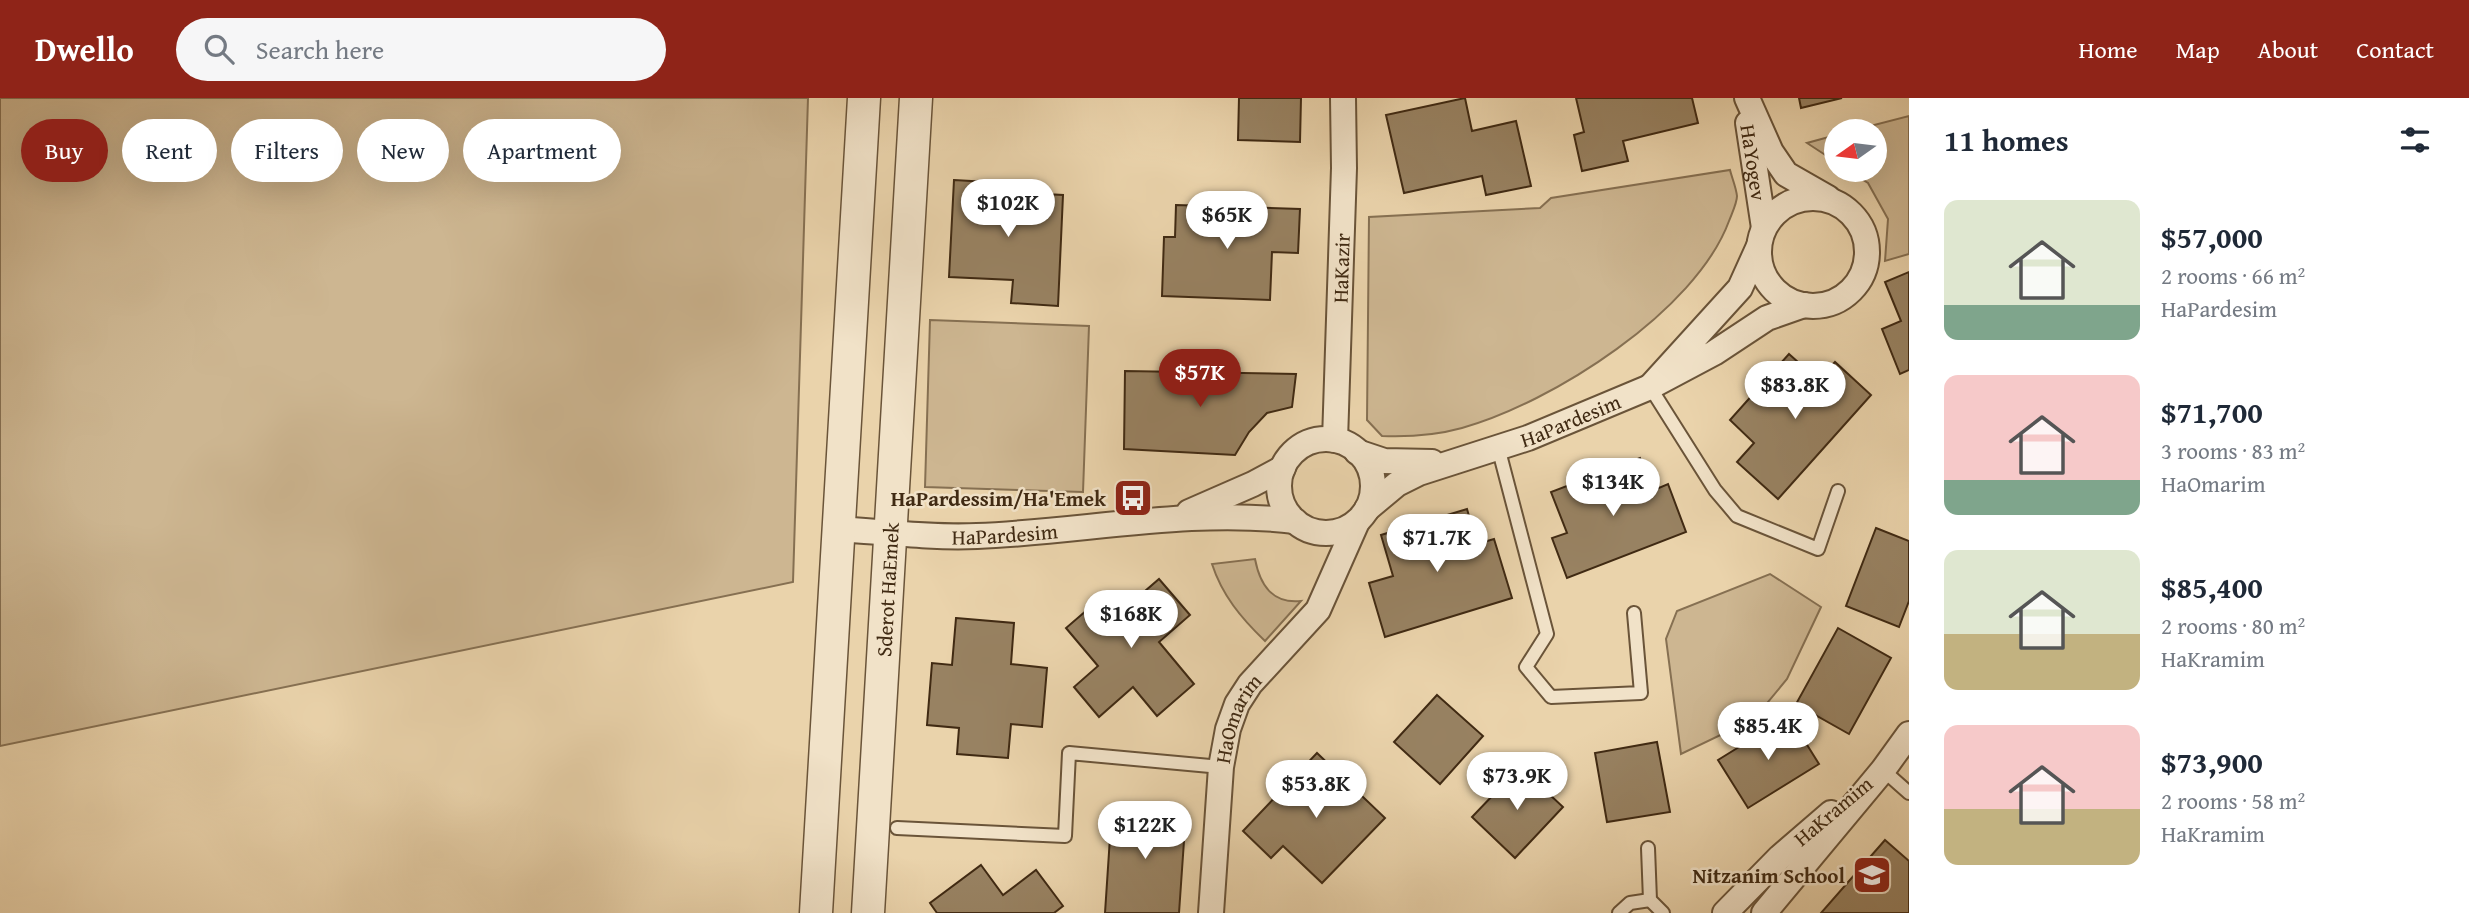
<!DOCTYPE html>
<html lang="en">
<head>
<meta charset="utf-8">
<style>
  body { margin:0; font-family:"Gentium Book Plus",serif; background:#f6f6f7; color:#1f2937; height:100vh; display:flex; flex-direction:column; font-size:26px; white-space:nowrap }
  * { box-sizing:border-box; margin:0 }
  p { font-size:23px; color:#747a83 }
  .icon { flex:none; width:38px; height:38px; fill:none; stroke:currentColor; stroke-width:2; stroke-linecap:round; stroke-linejoin:round }
  .map { position:relative; flex:1; overflow:hidden }
  .side { display:flex; flex-direction:column; background:#fff; width:560px }
  .side>* { flex:none }
  .banner { position:absolute; left:21px; top:21px; width:665px; height:63px; display:flex; gap:14px }
  .needle { width:46px; rotate:256deg }
  .tools { position:absolute; left:1824px; top:21px; display:grid; gap:14px }
  .tools a { display:grid; place-items:center; width:63px; height:63px; border-radius:50%; background:#fff; box-shadow:0 7px 28px #0002; font-size:35px }
  .price { position:absolute; translate:-50% -60px; padding:0 16px; border-radius:24px; background:#fff; color:#222; font-size:23px; line-height:46px; filter:drop-shadow(0 2px 4px #0008) }
  .price::after { content:''; position:absolute; left:50%; top:42px; width:21px; height:16px; margin-left:-10px; background:inherit; clip-path:polygon(0 0,100% 0,50% 100%) }
  .price.active { background:#8f2418; color:#fff }
  ul { padding:0; list-style:none }
  li { display:flex; align-items:center; gap:21px; height:175px; padding:0 35px }
  li span { display:grid; place-items:center; flex:none; width:196px; height:140px; border-radius:14px; color:#555 }
  li>.icon { margin-inline-start:auto }
  span .icon { width:84px; height:84px; fill:#fffc; stroke-width:1 }
  li b { font-size:30px }
  h2 { display:flex; justify-content:space-between; align-items:center; height:84px; padding:0 35px; font-size:30px }
  .tag { padding:0 24px; border-radius:32px; background:#fff; box-shadow:0 7px 28px #0002; font-size:24px; line-height:63px }
  .tag.active { background:#8f2418; color:#fff }
  header { display:flex; align-items:center; gap:42px; box-sizing:border-box; height:98px; padding:0 35px; background:#8f2418; color:#fff }
  header strong { font-size:33px }
  nav { display:flex; gap:38px; margin-inline-start:auto; font-size:24px }
  .search { width:490px; height:63px; background:#f6f6f7; display:flex; align-items:center; gap:18px; box-sizing:border-box; padding:0 24px; border-radius:38px; color:#747a83; font-size:26px }
  main { display:flex; flex:1; min-height:0 }
  .map>svg:first-child { display:block }
</style>
</head>
<body>
<header>
<strong>Dwello</strong>
<div class="search"><svg class="icon" aria-label="search" viewBox="0 0 24 24"><circle cx="10" cy="10" r="6"/><path d="M15 15l6 6"/></svg>Search here</div>
<nav><a>Home</a><a>Map</a><a>About</a><a>Contact</a></nav>
</header>
<main>
<div class="map">
<svg width="1909" height="815" viewBox="0 0 1909 815">
  <rect width="100%" height="100%" fill="#ead3ab"/>
  <filter id="stains"><feTurbulence type="fractalNoise" baseFrequency=".00286" numOctaves="4"/><feColorMatrix values="0 0 0 0 .2 0 0 0 0 .09 0 0 0 0 .02 0 0 0 .5 -.17"/></filter>
  <radialGradient id="worn" r=".72"><stop offset=".6" stop-color="#630" stop-opacity="0"/><stop offset="1" stop-color="#630" stop-opacity=".3"/></radialGradient>
  <g fill="#cdb691" stroke="#867052" stroke-width="2">
    <polygon points="0,0 808,0 793,484 0,648"/>
    <polygon points="1909,18 1909,156 1885,163 1888,121 1868,85 1847,72 1874,72 1874,33 1851,33"/>
    <polygon points="1836,37 1836,64 1807,45"/>
    <path d="M1730,72C1732,80 1736,89 1737,98C1737,105 1732,115 1729,123C1696,213 1552,305 1462,330C1437,337 1409,339 1382,338L1367,322L1369,119L1540,110L1551,100Z"/>
    <polygon points="930,222 1089,228 1083,394 925,389"/>
    <path d="M1255,461C1260,487 1272,506 1301,503L1265,543C1241,520 1222,497 1212,466Z"/>
    <polygon points="1770,476 1821,509 1787,581 1754,621 1681,656 1666,541 1677,513"/>
  </g>
  <g fill="#988262" stroke="#402a13" stroke-width="2">
    <polygon points="1239,0 1301,0 1300,44 1238,42"/>
    <polygon points="1465,0 1472,33 1516,23 1531,88 1486,97 1482,78 1404,95 1386,17"/>
    <polygon points="1576,0 1692,0 1698,25 1623,43 1628,63 1582,73 1574,37 1584,34"/>
    <polygon points="1799,0 1842,0 1801,10"/>
    <polygon points="954,82 1005,85 1005,94 1063,97 1058,208 1011,205 1013,182 949,179"/>
    <polygon points="1176,107 1300,111 1298,155 1272,154 1270,202 1162,198 1164,139 1175,139"/>
    <polygon points="1909,174 1909,272 1900,276 1882,231 1901,223 1885,184"/>
    <polygon points="1789,256 1818,282 1835,264 1871,297 1778,401 1737,364 1754,345 1730,322"/>
    <polygon points="1125,273 1296,276 1292,309 1267,315 1249,334 1235,357 1124,351"/>
    <polygon points="1640,360 1652,393 1668,386 1686,434 1567,480 1552,440 1567,435 1551,394"/>
    <polygon points="1467,411 1477,446 1494,441 1512,500 1385,539 1369,485 1393,478 1381,437"/>
    <polygon points="1876,430 1909,443 1909,503 1899,529 1846,508"/>
    <polygon points="1159,481 1190,517 1159,544 1194,586 1157,618 1133,589 1099,619 1074,589 1098,568 1066,530 1108,494 1123,512"/>
    <polygon points="956,520 1014,525 1011,566 1047,570 1042,629 1011,626 1008,660 957,656 959,630 927,627 932,565 952,567"/>
    <polygon points="1838,530 1891,560 1849,636 1796,606"/>
    <polygon points="1437,597 1483,638 1440,686 1394,644"/>
    <polygon points="1789,618 1819,666 1748,710 1718,662"/>
    <polygon points="1657,644 1670,714 1607,724 1595,655"/>
    <polygon points="1317,655 1385,720 1322,785 1283,748 1271,760 1243,733"/>
    <polygon points="1520,669 1563,709 1515,760 1472,719"/>
    <polygon points="1112,709 1186,714 1179,815 1105,815"/>
    <polygon points="1885,742 1909,763 1909,815 1821,815"/>
    <polygon points="981,767 1003,797 1036,772 1063,808 1054,815 937,815 930,805"/>
  </g>
  <g fill="none" stroke-linecap="round" stroke-linejoin="round">
    <g stroke="#6a5439" stroke-width="16">
      <g id="service">
        <polyline points="1650,289 1715,392 1737,418 1818,451 1838,393"/>
        <polyline points="1498,349 1547,536 1526,569 1551,599 1641,595 1634,515"/>
        <polyline points="1883,672 1909,695"/>
        <polyline points="897,730 1065,738 1069,655 1221,669"/>
        <polyline points="1648,750 1650,802 1663,815"/>
        <polyline points="1619,815 1630,805 1650,802"/>
      </g>
    </g>
    <g stroke="#6a5439" stroke-width="28">
      <g id="minor">
        <polyline points="1747,0 1771,54 1786,76 1828,100"/>
        <path id="s1" d="M1748,25L1764,130"/>
        <circle cx="1813" cy="154" r="54"/>
        <polyline points="1759,148 1740,190 1650,289 1714,255 1767,220 1804,207"/>
        <circle cx="1326" cy="388" r="47"/>
        <path id="s2" d="M1335,342L1344,70L1343,0"/>
        <polyline points="1357,354 1384,363 1432,364"/>
        <path id="s3" d="M1367,411L1397,386L1419,375L1528,340L1650,289"/>
        <polyline points="1189,414 1253,386 1283,370"/>
        <path id="s4" d="M839,431C885,434 931,440 977,438C1083,434 1188,410 1295,423"/>
        <path id="s5" d="M1211,815L1221,669L1228,631L1237,606L1250,586L1318,512L1357,424"/>
        <polyline points="1725,815 1780,759 1831,715"/>
        <polyline points="1764,815 1883,672 1909,636"/>
      </g>
    </g>
    <g stroke="#6a5439" stroke-width="35">
      <g id="tertiary">
        <polyline points="816,815 864,0"/>
        <path id="s6" d="M868,815L916,0"/>
      </g>
    </g>
    <use href="#service" stroke="#f1e2c8" stroke-width="12"/>
    <use href="#minor" stroke="#f1e2c8" stroke-width="24"/>
    <use href="#tertiary" stroke="#f1e2c8" stroke-width="32"/>
  </g>
  <defs>
    <g id="bus-square" transform="scale(2.0125)"><rect x="-9" y="-9" width="18" height="18" rx="4" fill="#8f2418" stroke="#f1e2c8"/><path d="M-5-6H5V4H4V6H2V4H-2V6H-4V4H-5ZM-3.5-4V0h7V-4ZM-3.5 1.2v1.5H-2V1.2ZM2 1.2v1.5H3.5V1.2Z" fill="#fff"/></g>
    <g id="school-square" transform="scale(2.0125)"><rect x="-9" y="-9" width="18" height="18" rx="4" fill="#8f2418" stroke="#f1e2c8"/><path d="M0-5L7-2L0 1L-7-2ZM-4 1L0 2.5L4 1V4Q0 6-4 4Z" fill="#fff"/></g>
  </defs>
  <g fill-rule="evenodd">
    <use href="#bus-square" x="1133" y="400"/>
    <use href="#school-square" x="1872" y="777"/>
  </g>
  <g text-anchor="middle" dominant-baseline="central" stroke-width="5" stroke-linejoin="round" paint-order="stroke">
    <g font-size="21" fill="#402a13" stroke="#f1e2c8">
      <text stroke="none"><textPath href="#s1" startOffset="40">HaYogev</textPath></text>
      <text stroke="none"><textPath href="#s2" startOffset="172">HaKazir</textPath></text>
      <text stroke="none"><textPath href="#s3" startOffset="224">HaPardesim</textPath></text>
      <text stroke="none"><textPath href="#s4" startOffset="166">HaPardesim</textPath></text>
      <text stroke="none"><textPath href="#s6" startOffset="324">Sderot HaEmek</textPath></text>
      <text stroke="none"><textPath href="#s5" startOffset="198">HaOmarim</textPath></text>
      <text transform="translate(1833 713) rotate(-40)">HaKramim</text>
    </g>
    <g font-size="21" font-weight="bold" fill="#402a13" stroke="#f1e2c8" text-anchor="end">
      <text x="1106" y="400">HaPardessim/Ha'Emek</text>
      <text x="1845" y="777">Nitzanim School</text>
    </g>
  </g>
  <rect width="100%" height="100%" filter="url(#stains)"/>
  <rect width="100%" height="100%" fill="url(#worn)"/>
</svg>
<div class="tools">
<a><svg class="needle" viewBox="-14 -14 28 28"><path d="M0-13l5 13h-10z" fill="#e53935"/><path d="M0 13l5-13h-10z" fill="#747a83"/></svg></a>
</div>
<b class="price" style="left:1008px;top:141px">$102K</b>
<b class="price" style="left:1227px;top:153px">$65K</b>
<b class="price active" style="left:1200px;top:311px">$57K</b>
<b class="price" style="left:1795px;top:323px">$83.8K</b>
<b class="price" style="left:1613px;top:420px">$134K</b>
<b class="price" style="left:1437px;top:476px">$71.7K</b>
<b class="price" style="left:1131px;top:552px">$168K</b>
<b class="price" style="left:1768px;top:664px">$85.4K</b>
<b class="price" style="left:1517px;top:714px">$73.9K</b>
<b class="price" style="left:1316px;top:722px">$53.8K</b>
<b class="price" style="left:1145px;top:763px">$122K</b>
<div class="banner">
<a class="tag active">Buy</a>
<a class="tag">Rent</a>
<a class="tag">Filters</a>
<a class="tag">New</a>
<a class="tag">Apartment</a>
</div>
</div>
<section class="side">
<h2>11 homes<svg class="icon" aria-label="filters" viewBox="0 0 24 24"><path d="M4 7h16M4 17h16"/><circle cx="9" cy="7" r="2"/><circle cx="15" cy="17" r="2"/></svg></h2>
<ul>
<li><span style="background:linear-gradient(#dfe7d0 75%,#7fa58c 0)"><svg class="icon" aria-label="home" viewBox="0 0 24 24"><path d="M3 11l9-7 9 7M6 9v11h12V9"/></svg></span><div><b>$57,000</b><p>2 rooms · 66 m²</p><p>HaPardesim</p></div></li>
<li><span style="background:linear-gradient(#f6c9c9 75%,#7fa58c 0)"><svg class="icon" aria-label="home" viewBox="0 0 24 24"><path d="M3 11l9-7 9 7M6 9v11h12V9"/></svg></span><div><b>$71,700</b><p>3 rooms · 83 m²</p><p>HaOmarim</p></div></li>
<li><span style="background:linear-gradient(#dfe7d0 60%,#c2b280 0)"><svg class="icon" aria-label="home" viewBox="0 0 24 24"><path d="M3 11l9-7 9 7M6 9v11h12V9"/></svg></span><div><b>$85,400</b><p>2 rooms · 80 m²</p><p>HaKramim</p></div></li>
<li><span style="background:linear-gradient(#f6c9c9 60%,#c2b280 0)"><svg class="icon" aria-label="home" viewBox="0 0 24 24"><path d="M3 11l9-7 9 7M6 9v11h12V9"/></svg></span><div><b>$73,900</b><p>2 rooms · 58 m²</p><p>HaKramim</p></div></li>
</ul>
</section>
</main>
</body>
</html>
